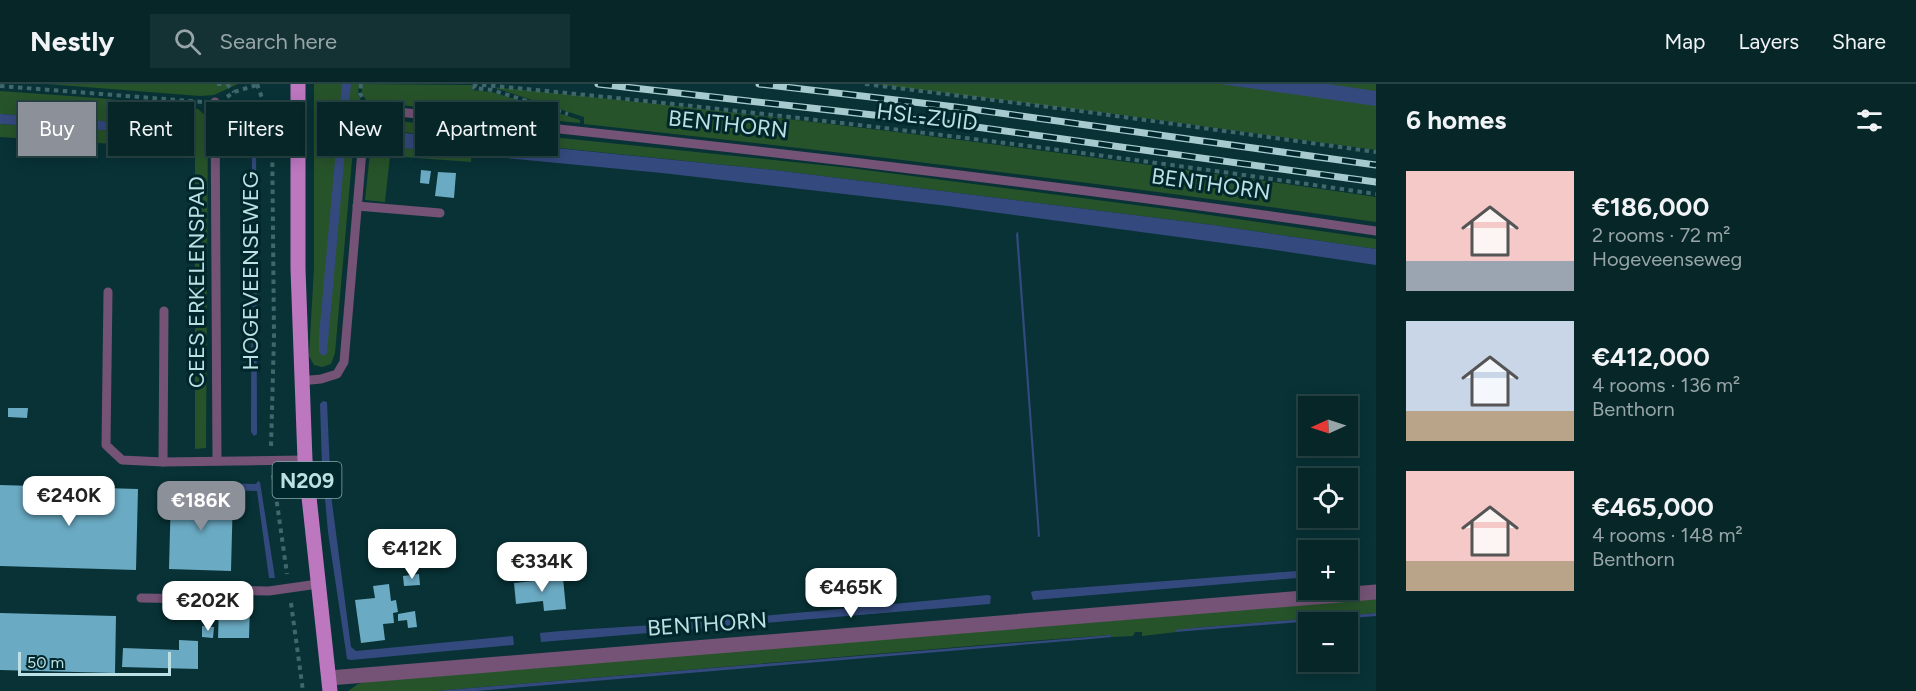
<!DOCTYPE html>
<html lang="en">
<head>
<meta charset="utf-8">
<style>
  body { margin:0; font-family:Figtree,sans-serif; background:#143234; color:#f1f3f6; height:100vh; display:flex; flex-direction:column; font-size:22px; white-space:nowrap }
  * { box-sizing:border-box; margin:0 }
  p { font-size:20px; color:#98a5a8 }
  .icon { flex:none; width:33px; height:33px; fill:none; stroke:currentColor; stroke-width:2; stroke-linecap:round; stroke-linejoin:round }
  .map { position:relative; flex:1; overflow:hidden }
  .drawer { display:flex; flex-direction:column; background:#062628; width:540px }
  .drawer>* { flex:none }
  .guide { position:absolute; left:18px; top:18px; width:570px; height:54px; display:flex; gap:12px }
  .needle { width:39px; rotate:267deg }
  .buttons { position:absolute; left:1298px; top:312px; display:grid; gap:12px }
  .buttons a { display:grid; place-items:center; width:60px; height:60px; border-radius:0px; background:#062628; box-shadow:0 3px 15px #0003,0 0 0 2px #274345; font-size:30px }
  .scale { position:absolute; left:18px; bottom:15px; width:153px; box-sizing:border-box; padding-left:6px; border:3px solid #bde0e4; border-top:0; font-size:16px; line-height:21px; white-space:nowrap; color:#bde0e4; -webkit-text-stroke:4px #00282c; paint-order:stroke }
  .price { position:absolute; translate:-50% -51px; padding:0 14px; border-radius:12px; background:#fff; color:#222; font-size:20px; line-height:39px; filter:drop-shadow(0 2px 3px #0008) }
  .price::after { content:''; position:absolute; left:50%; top:36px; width:18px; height:14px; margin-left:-9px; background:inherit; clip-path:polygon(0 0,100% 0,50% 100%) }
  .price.selected { background:#8c9099; color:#fff }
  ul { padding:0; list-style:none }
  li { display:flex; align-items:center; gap:18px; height:150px; padding:0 30px }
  li span { display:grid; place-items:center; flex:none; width:168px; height:120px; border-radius:0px; color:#555 }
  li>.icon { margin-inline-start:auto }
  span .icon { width:72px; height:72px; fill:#fffc; stroke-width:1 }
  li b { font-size:26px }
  h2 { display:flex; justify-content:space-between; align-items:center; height:72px; padding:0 30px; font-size:26px }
  .tag { padding:0 21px; border-radius:0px; background:#062628; box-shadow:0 3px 15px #0003,0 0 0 2px #274345; font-size:21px; line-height:54px }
  .tag.selected { background:#8c9099; color:#fff }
  header { display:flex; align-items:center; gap:36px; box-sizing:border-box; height:84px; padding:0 30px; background:#062628; border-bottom:2px solid #274345 }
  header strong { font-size:28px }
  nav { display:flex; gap:33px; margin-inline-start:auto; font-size:21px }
  .search { width:420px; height:54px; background:#143234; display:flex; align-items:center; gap:15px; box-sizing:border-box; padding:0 21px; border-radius:0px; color:#98a5a8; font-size:22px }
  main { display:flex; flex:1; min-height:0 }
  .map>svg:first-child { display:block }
</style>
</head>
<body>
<header>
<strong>Nestly</strong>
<div class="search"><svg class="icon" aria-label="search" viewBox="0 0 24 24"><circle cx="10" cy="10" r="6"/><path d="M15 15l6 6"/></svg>Search here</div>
<nav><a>Map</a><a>Layers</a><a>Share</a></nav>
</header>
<main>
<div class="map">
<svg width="1376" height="607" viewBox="0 0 1376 607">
  <rect width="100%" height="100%" fill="#083236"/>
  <g fill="#27532a">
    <polygon points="47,0 238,0 214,11 200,12"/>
    <polygon points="314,0 359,0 358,10 366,27 355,42 335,269 331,280 322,283 314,281 309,272 314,184"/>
    <polygon points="362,0 472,1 472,6 492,8 580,36 580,39 388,20 376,21 370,24 362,9"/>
    <polygon points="874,0 1376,0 1376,66 1122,31"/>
    <path d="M492,3C788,32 1082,70 1376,113V138C1113,100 849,69 584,40V33Z"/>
    <polygon points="0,7 98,14 198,25 208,34 206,364 195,365 195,65 0,53 0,40 185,51 186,43 0,30"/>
    <polygon points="398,37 850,84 1174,126 1376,155 1376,165 1213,141 774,86 402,48 392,63 471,70 471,78 390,72 385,118 365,116 372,50 381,40"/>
    <polygon points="1376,512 1376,529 1194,544 1176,548 1177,548 1142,552 1142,548 1135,548 1133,552 1112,553 1111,551 1043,556 436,607 348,607 358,600 382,594"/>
  </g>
  <g fill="#344a7e">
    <polygon points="342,0 351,0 327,269 324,272 319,269 319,252"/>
    <polygon points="1220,0 1328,0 1376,7 1376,22"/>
    <path d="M244,23C253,26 256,34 256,43L257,350L254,352L251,348L252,38L247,28L234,26L232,24Z"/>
    <polygon points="0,30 186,43 186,51 0,40"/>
    <polygon points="395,48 774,86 1213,141 1376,165 1376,181 1268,165 948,122 662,89 392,63 388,61 387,55 390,50"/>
    <polygon points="1018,147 1040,452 1039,453 1038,453 1016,150"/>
    <polygon points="323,317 327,318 331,411 351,563 356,567 513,552 514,561 351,576 347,575 328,448 322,381 320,320"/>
    <polygon points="258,397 260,398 275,494 269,494 257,407 168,405 168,398 256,400"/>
    <polygon points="1297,487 1297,494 1033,516 1031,508 1034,507"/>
    <path d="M988,511L991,512L990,520L541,558L540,549C588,544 635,543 682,539C784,530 886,521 988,511Z"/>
    <polygon points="1376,529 1376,532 1175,548 1176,546 1194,544"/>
    <polygon points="1111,551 1112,553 1091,555 476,607 436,607"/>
  </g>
  <g fill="#6aaac3">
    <polygon points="421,86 431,87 429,100 420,99"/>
    <polygon points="438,88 456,89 454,114 435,112"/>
    <polygon points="8,324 28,324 27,334 8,333"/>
    <polygon points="0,401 138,405 136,486 0,482"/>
    <polygon points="171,408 233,410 231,487 169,485"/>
    <polygon points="419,490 420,501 404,502 403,492"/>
    <polygon points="563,494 566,525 544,527 543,517 516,520 514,499"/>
    <polygon points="389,500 391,517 396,516 398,528 393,529 394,539 383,540 385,556 361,559 355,516 375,514 373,502"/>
    <polygon points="231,517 239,518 239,522 250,522 249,554 218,554 219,521 231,522"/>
    <polygon points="415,527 417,543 408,544 407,536 398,537 398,530"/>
    <polygon points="0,529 116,532 115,589 0,586"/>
    <polygon points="202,542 214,543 213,554 202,553"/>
    <polygon points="179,556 198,557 198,585 122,583 123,564 179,566"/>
  </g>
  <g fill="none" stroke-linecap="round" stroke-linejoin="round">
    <g stroke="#40686c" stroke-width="4" stroke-dasharray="4.5 4.5" stroke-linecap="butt">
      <polyline points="217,0 225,0"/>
      <polyline points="227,0 234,8"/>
      <polyline points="257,0 272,42 274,252 271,362"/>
      <polyline points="361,0 360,9 366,23"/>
      <path d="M473,0C775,28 1076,66 1376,110"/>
      <polyline points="475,0 474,4 492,6 568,30"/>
      <polyline points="865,0 1073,26 1376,68"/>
      <polyline points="0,2 203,18"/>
      <polyline points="227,13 234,8 257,1"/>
      <polyline points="273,391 287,490"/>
      <polyline points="291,519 303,607"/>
    </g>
    <g stroke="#745376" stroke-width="9">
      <polyline points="215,18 217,377"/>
      <polyline points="357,122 440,129"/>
      <polyline points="108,208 106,361 122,376 163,378 305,376"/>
      <path d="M300,297L321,295L337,290L344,278L363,55C367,36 377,26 398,28C725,62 1051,99 1376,147"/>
      <polyline points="163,378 164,227"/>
      <polyline points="141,514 205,515 215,506 269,507 318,500"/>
    </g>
    <polyline stroke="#745376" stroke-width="15" points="329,594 1376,508"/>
    <polyline stroke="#bc77bf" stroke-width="15" points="298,0 298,185 305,376 330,607"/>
    <g stroke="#a6cace" stroke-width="7">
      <g id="rail">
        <polyline points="598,0 954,40 1376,98"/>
        <polyline points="759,0 956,23 1376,81"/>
      </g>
    </g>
    <use href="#rail" stroke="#00282c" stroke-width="4.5" stroke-dasharray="14" stroke-linecap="butt"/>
  </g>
  <g text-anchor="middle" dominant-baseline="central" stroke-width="6" stroke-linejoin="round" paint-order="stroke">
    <rect fill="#00282c" stroke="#84a9ad" stroke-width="1.5" x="272.5" y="378" width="69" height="36" rx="4.5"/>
    <g font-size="21" font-weight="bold" fill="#bde0e4">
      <text x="307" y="396">N209</text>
    </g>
    <g font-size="22" fill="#bde0e4" stroke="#00282c">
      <text transform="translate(927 33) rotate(7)">HSL-ZUID</text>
      <text transform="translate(728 40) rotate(6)">BENTHORN</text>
      <text transform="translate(1211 100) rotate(8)">BENTHORN</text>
      <text transform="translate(250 187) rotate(-90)">HOGEVEENSEWEG</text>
      <text transform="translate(196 198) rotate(-90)">CEES ERKELENSPAD</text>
      <text transform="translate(707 540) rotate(-4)">BENTHORN</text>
    </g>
  </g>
</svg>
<div class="buttons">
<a><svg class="needle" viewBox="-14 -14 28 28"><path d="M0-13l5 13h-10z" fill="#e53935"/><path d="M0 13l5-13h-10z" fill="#98a5a8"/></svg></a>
<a><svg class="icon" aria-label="locate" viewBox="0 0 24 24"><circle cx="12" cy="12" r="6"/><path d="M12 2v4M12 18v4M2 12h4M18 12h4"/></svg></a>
<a>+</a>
<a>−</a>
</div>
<div class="scale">50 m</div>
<b class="price" style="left:69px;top:443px">€240K</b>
<b class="price selected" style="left:201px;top:448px">€186K</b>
<b class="price" style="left:412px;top:496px">€412K</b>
<b class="price" style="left:542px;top:509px">€334K</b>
<b class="price" style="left:851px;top:535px">€465K</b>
<b class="price" style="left:208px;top:548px">€202K</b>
<div class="guide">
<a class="tag selected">Buy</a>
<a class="tag">Rent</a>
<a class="tag">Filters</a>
<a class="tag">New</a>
<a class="tag">Apartment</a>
</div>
</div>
<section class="drawer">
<h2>6 homes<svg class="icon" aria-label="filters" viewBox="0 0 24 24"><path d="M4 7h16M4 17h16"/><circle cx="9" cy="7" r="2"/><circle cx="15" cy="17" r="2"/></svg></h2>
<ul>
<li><span style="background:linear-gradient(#f6c9c9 75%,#9aa5b1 0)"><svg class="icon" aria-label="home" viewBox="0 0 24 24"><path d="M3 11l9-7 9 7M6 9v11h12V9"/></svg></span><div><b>€186,000</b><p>2 rooms · 72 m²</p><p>Hogeveenseweg</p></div></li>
<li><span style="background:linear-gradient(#c9d6e8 75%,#b9a48a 0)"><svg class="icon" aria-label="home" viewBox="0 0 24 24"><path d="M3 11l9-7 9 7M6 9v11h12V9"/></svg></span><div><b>€412,000</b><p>4 rooms · 136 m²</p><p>Benthorn</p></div></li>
<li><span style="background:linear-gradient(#f6c9c9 75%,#b9a48a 0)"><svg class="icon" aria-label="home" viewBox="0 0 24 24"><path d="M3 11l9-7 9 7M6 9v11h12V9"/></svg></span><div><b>€465,000</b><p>4 rooms · 148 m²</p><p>Benthorn</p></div></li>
</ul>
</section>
</main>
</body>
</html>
